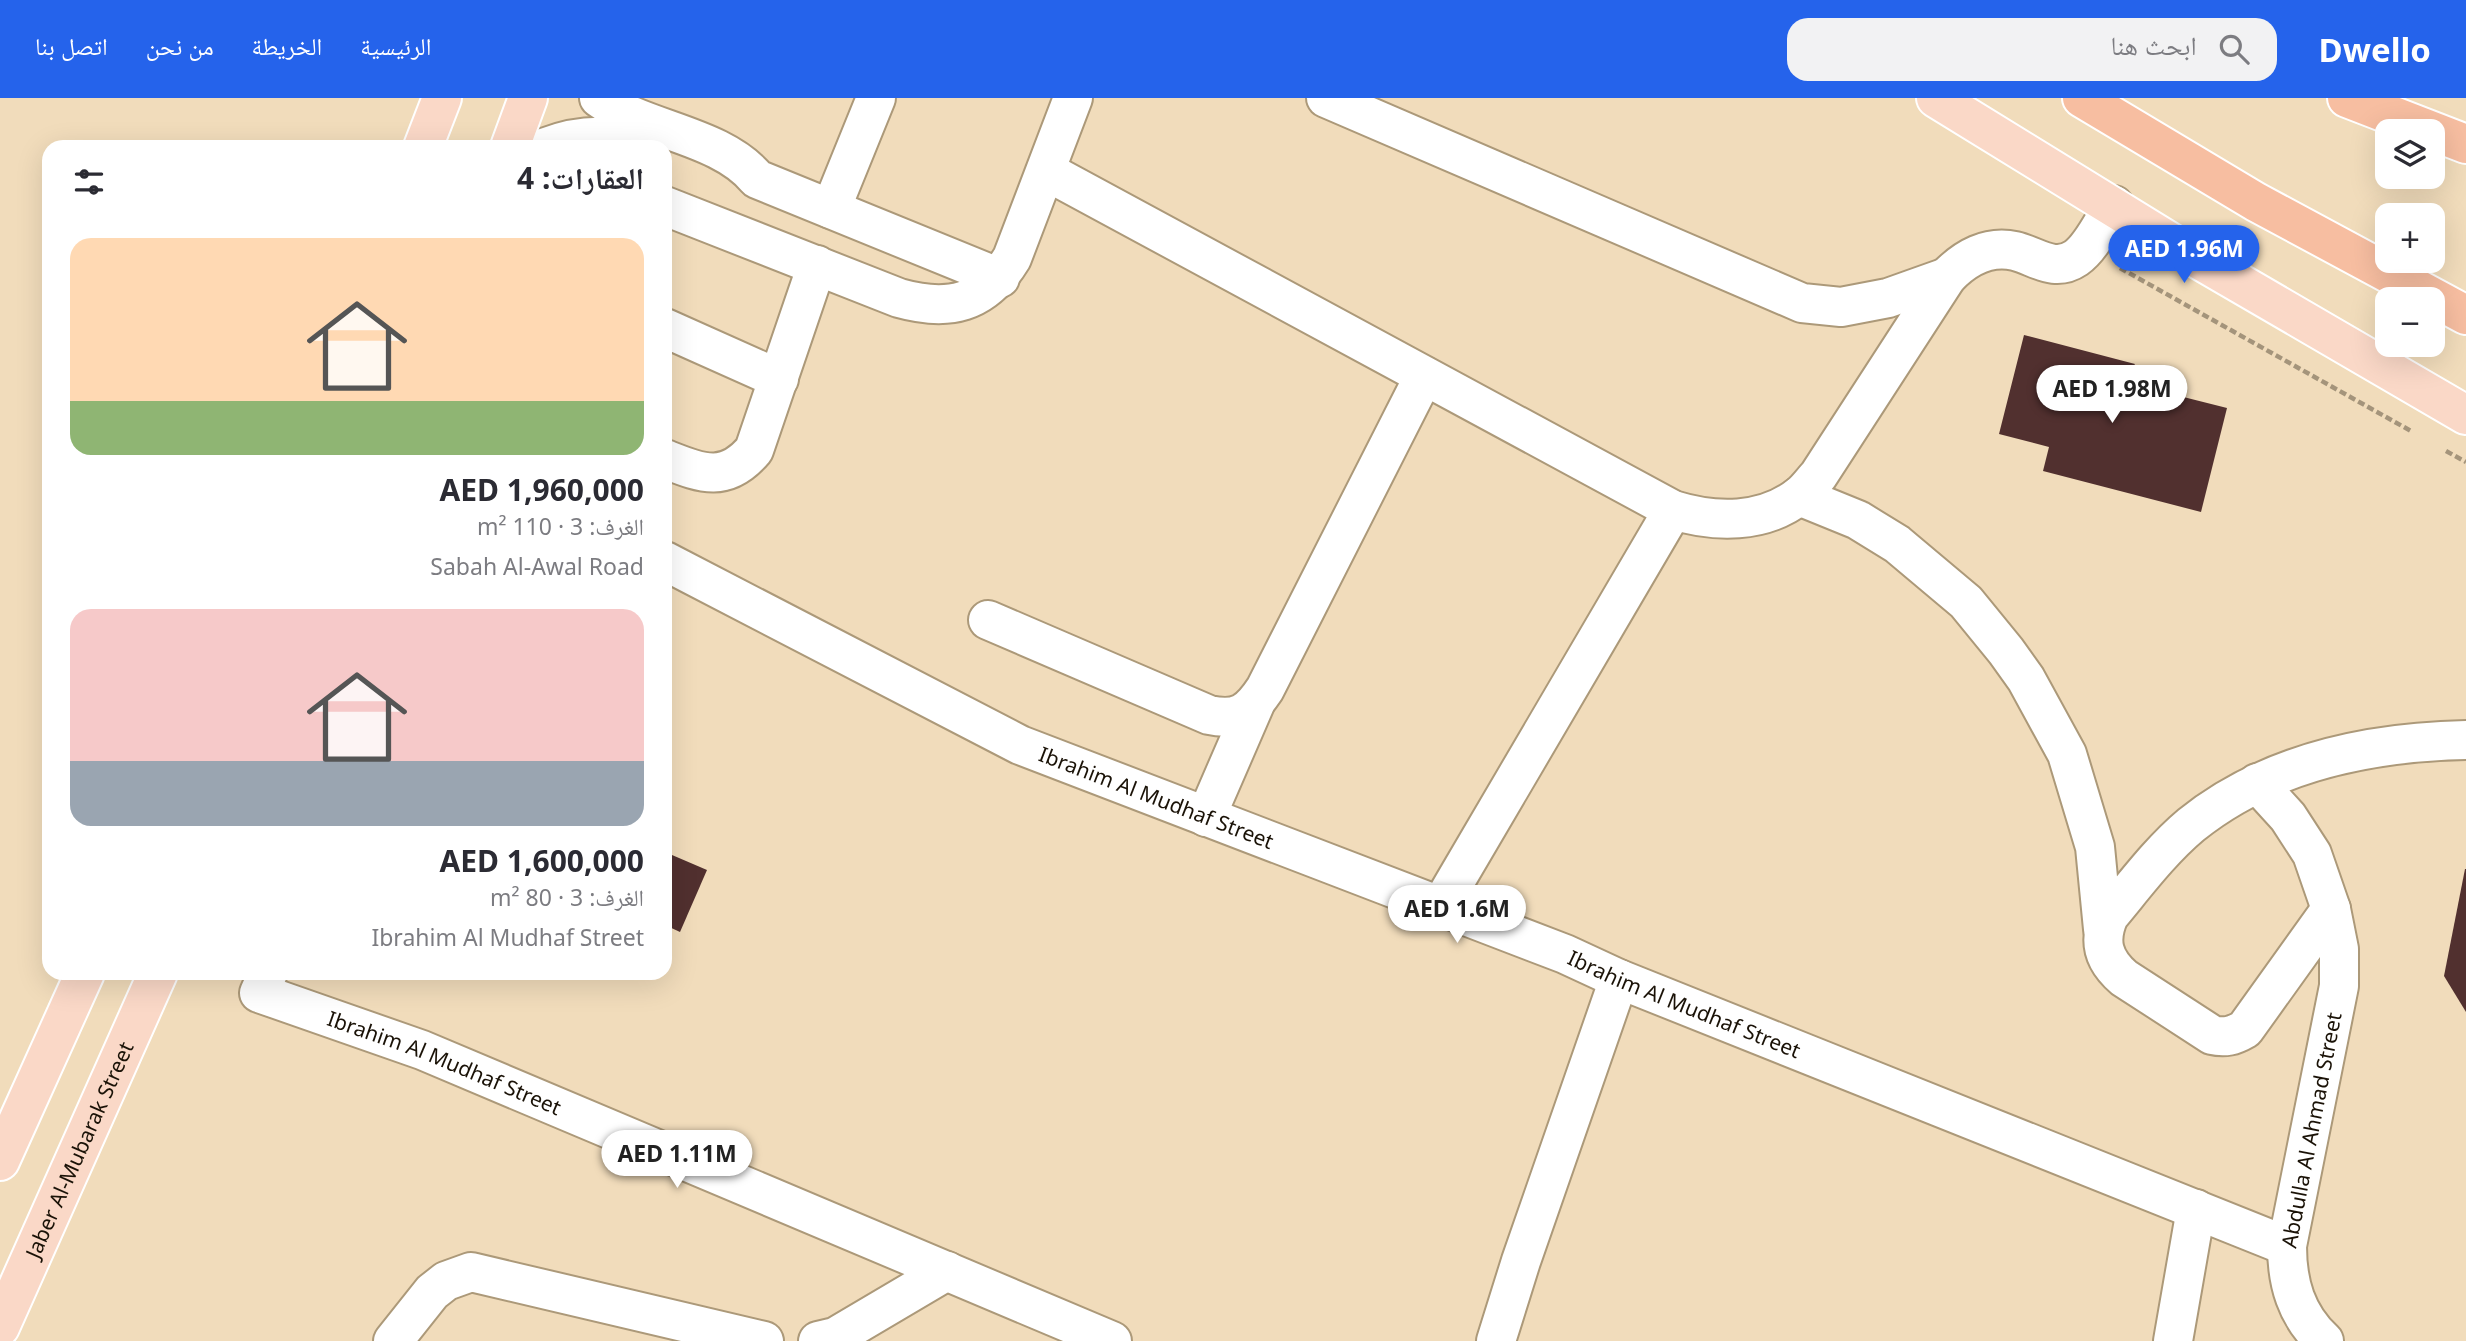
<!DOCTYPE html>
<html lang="ar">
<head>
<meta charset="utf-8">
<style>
  body { margin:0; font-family:"Noto Sans","Noto Naskh Arabic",sans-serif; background:#f2f2f3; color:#2b2b33; direction:rtl; height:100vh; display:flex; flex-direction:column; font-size:26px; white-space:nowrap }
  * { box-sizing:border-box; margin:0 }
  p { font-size:23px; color:#7c7c81 }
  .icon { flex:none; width:38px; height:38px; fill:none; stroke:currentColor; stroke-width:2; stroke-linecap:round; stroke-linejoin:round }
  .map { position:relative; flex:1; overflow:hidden; direction:ltr }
  .drawer { position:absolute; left:42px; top:42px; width:630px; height:840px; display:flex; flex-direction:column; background:#fff; border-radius:21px; box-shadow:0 7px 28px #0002; direction:rtl }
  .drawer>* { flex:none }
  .fabs { position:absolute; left:2375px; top:21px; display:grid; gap:14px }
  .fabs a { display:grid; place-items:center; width:70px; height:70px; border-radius:14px; background:#fff; box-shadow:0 7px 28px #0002; font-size:35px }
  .price { position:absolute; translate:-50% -60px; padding:0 16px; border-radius:24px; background:#fff; color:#222; font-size:23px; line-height:46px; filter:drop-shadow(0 2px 4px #0008) }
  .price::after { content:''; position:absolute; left:50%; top:42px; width:21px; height:16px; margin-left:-10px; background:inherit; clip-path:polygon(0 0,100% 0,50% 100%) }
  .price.on { background:#2563eb; color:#fff }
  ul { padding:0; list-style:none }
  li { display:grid; align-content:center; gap:14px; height:371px; padding:0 28px }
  li span { display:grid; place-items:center; height:217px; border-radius:21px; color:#555 }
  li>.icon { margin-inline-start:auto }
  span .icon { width:126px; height:126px; fill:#fffc; stroke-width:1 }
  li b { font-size:30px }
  h2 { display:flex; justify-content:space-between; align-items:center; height:84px; padding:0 28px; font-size:30px }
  header { display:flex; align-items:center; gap:42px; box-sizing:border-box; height:98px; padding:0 35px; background:#2563eb; color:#fff }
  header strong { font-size:33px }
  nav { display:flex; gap:38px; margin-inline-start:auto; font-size:24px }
  .search { width:490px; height:63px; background:#f2f2f3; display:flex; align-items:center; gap:18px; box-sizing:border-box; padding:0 24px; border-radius:21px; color:#7c7c81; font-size:26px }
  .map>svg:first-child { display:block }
</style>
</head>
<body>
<header>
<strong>Dwello</strong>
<div class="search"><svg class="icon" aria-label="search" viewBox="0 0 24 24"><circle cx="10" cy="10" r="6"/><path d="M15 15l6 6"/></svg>ابحث هنا</div>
<nav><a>الرئيسية</a><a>الخريطة</a><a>من نحن</a><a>اتصل بنا</a></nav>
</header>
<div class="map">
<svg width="2466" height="1243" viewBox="0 0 2466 1243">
  <rect width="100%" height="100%" fill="#f1dcbb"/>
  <g fill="#51302f">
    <polygon points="2024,237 2135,266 2124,284 2227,310 2201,414 2043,373 2049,349 1999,336"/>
    <polygon points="665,754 707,772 680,834 665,827"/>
    <polygon points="2465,771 2466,771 2466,914 2444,878"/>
  </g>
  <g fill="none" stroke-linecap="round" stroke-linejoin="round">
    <g stroke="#ac9979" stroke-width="42">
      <g id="minor">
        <path d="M599,0C644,33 721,37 757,81L1000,180"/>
        <polyline points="1326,0 1802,205 1841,209 1888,200 1947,179"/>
        <path d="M546,49C580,36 615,35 649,49"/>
        <path d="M1046,73L1673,412C1715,425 1763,426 1799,398C1806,393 1812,384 1818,378L1947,179C1965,160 1988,147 2015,153C2036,158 2054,175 2076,160C2092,149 2103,123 2114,107"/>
        <path d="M665,108L899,200C949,214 984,206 1012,160L1073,0"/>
        <polyline points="831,111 876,0"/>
        <polyline points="665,230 779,281"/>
        <path d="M665,361C701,375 725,386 754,352L817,167"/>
        <polyline points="1799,398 1858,422 1897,446 1966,504 2006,553 2026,581 2067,656 2095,749 2103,831"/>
        <path id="s1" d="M665,463L1020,647L1565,856L1619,881L2287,1148"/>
        <path d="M988,522L1209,617C1238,623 1249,615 1265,591L1424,278"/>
        <path d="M2257,685L2288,719L2312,756L2331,811L2339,851V888L2287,1148C2287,1185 2296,1217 2324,1243"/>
        <polyline points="1206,719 1255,606"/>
        <polyline points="1440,809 1673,412"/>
        <path d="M2331,811L2245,931C2233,938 2225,940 2212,937L2124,880C2103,862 2098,843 2109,818C2135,787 2160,753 2191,727C2268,665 2370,644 2466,642"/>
        <path id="s2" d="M268,875L259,895L422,952L1112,1243"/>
        <polyline points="393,1243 432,1194 446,1183 471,1174 764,1243"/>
        <polyline points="818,1243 835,1239 947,1173"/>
        <polyline points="1496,1243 1521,1163 1619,881"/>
        <polyline points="2173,1243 2196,1111"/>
      </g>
    </g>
    <g stroke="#fff" stroke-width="42">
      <g id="major">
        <polyline points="1936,0 2186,154 2466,317"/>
        <polyline points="423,49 442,0"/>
        <polyline points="510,49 528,0"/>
        <polyline points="0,1063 85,875"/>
        <path id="s3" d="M0,1229L158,875"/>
      </g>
    </g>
    <g stroke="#fff" stroke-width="42">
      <g id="highway">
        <polyline points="2082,0 2256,104 2466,217"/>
        <polyline points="2347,0 2466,46"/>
      </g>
    </g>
    <g stroke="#a4947b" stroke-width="4.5" stroke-dasharray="7 3.5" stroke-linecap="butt">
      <polyline points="2120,170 2411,333"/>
      <polyline points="2446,353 2466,364"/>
    </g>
    <use href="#minor" stroke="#fff" stroke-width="38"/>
    <use href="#major" stroke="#fad8c7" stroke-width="38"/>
    <use href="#highway" stroke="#f7bea1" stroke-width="38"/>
  </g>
  <g text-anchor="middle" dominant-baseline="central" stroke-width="7" stroke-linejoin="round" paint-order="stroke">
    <g font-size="21" fill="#1a1207" stroke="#fff">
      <text stroke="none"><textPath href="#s1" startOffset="546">Ibrahim Al Mudhaf Street</textPath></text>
      <text stroke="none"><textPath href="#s1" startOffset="1113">Ibrahim Al Mudhaf Street</textPath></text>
      <text stroke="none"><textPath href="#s2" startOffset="220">Ibrahim Al Mudhaf Street</textPath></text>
      <text transform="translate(2311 1032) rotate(-79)">Abdulla Al Ahmad Street</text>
      <text stroke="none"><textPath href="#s3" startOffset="194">Jaber Al-Mubarak Street</textPath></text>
    </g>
  </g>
</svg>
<div class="fabs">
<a><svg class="icon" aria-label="layers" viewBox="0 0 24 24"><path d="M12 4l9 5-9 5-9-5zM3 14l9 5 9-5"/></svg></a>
<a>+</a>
<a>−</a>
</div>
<b class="price on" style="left:2184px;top:187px">AED 1.96M</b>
<b class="price" style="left:2112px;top:327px">AED 1.98M</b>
<b class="price" style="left:1457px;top:847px">AED 1.6M</b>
<b class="price" style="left:677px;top:1092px">AED 1.11M</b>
<section class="drawer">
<h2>العقارات: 4<svg class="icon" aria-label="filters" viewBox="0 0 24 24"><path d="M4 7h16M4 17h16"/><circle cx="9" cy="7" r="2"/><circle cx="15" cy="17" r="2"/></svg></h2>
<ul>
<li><span style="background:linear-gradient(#ffd9b3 75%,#8fb573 0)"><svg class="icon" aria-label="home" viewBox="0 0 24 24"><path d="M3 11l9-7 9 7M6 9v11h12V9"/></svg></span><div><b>AED 1,960,000</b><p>الغرف: 3 · 110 m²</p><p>Sabah Al-Awal Road</p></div></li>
<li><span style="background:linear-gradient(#f6c9c9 70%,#9aa5b1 0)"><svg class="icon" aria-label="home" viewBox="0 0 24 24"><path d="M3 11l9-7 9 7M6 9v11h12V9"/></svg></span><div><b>AED 1,600,000</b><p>الغرف: 3 · 80 m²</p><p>Ibrahim Al Mudhaf Street</p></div></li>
</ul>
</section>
</div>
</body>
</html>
